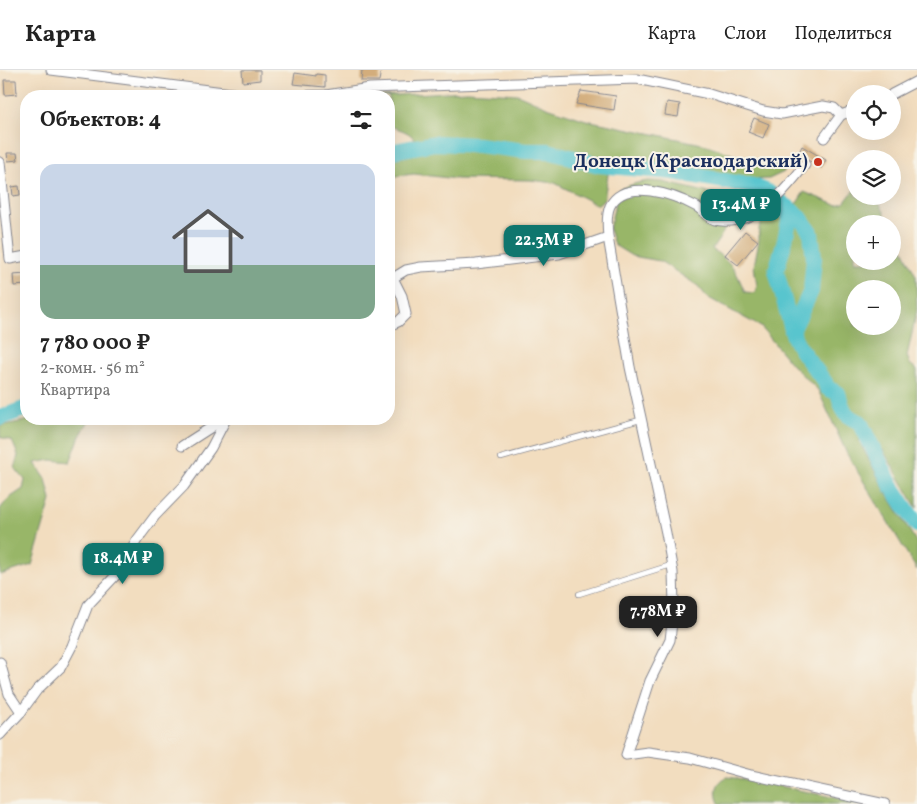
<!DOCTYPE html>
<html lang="ru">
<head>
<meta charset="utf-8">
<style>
  body { margin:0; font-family:Vollkorn,serif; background:#f2f2f2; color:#222; height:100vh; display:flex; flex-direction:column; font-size:19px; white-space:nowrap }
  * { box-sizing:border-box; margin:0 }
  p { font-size:16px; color:#767676 }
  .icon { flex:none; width:28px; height:28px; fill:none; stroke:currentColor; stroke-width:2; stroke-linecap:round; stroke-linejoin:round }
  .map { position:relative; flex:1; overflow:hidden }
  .side { position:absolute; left:20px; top:20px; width:375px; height:335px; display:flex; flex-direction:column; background:#fff; border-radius:20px; box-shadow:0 5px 20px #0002 }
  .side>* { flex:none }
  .controls { position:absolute; left:846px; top:15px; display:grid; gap:10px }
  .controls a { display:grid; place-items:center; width:55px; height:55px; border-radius:50%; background:#fff; box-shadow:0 5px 20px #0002; font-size:25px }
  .price { position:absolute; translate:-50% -42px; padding:0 11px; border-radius:10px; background:#0f766e; color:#fff; font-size:16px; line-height:32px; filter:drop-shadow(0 1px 2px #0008) }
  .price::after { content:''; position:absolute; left:50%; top:30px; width:15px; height:11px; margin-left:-8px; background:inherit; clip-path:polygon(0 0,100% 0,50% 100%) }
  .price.selected { background:#222; color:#fff }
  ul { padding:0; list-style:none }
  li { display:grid; align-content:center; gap:10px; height:265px; padding:0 20px }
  li span { display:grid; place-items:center; height:155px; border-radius:15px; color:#555 }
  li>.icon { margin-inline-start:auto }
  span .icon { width:90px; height:90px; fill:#fffc; stroke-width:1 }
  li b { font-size:21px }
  h2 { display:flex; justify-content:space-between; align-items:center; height:60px; padding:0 20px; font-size:21px }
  header { display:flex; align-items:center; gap:30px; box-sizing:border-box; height:70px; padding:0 25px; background:#fff; border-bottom:1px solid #e0e0e0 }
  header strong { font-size:24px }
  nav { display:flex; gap:28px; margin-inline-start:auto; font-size:18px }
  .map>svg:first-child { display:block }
</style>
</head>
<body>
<header>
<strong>Карта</strong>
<nav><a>Карта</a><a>Слои</a><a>Поделиться</a></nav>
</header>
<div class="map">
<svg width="917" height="734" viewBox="0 0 917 734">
  <rect width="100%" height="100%" fill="#f7f3e8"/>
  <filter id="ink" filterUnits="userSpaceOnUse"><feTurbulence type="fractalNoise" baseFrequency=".02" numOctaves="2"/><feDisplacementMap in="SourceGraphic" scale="10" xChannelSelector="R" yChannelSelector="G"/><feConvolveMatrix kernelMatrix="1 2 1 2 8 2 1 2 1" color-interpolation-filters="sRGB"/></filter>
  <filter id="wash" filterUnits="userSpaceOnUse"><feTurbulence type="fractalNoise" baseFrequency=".0096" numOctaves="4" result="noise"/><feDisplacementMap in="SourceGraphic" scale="20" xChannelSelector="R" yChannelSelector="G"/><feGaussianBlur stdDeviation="1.12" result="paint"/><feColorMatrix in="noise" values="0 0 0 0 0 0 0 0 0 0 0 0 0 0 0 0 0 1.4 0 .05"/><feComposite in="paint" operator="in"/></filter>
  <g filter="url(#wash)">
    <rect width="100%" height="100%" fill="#f2ddbf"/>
    <g fill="#98b668" stroke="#5a7263" fill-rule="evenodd">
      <path d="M467,21L517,24L547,37L586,50L707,75L734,85L755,90L784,93V102L769,109L749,110L671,94L649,97L610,93L604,129L597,135L555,113L530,110L457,109L414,104L389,107V90L415,84C422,65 403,60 389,56V26H380Z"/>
      <path d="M649,111L663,112L718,125L733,133C730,151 723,165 712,179C734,195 734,197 745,222L755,223L757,216L754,196L759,170V158L765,147L773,138C782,138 789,134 797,133L804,122L836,135L844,133L855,119V126H876L890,154H855V191H892L893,158L916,206L917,240L907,286L910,294L917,300V438L883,380L865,365L859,371L885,420L917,473V500L847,384L818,320L793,296L761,257L707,227L698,216L660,191L632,186L614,175L609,159L619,119L637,113ZM789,137C797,144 809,154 811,164C820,197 810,233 792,261L776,201L785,170L789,151ZM855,219H892V256H855Z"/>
      <polygon points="795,150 803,157 810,172 808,216 798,240 793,247 785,224 781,198 790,160"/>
      <polygon points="34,349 90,349 80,366 70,392 51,390 35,393 46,409 51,430 32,495 0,505 0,439 8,429 23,419 25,410 15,398 18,385 12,371 0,367 0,356"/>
      <path d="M727,707L751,710L865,734H721L719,733C714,722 716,712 727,707Z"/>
    </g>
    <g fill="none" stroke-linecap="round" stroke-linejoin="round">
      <g stroke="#58c5ce" stroke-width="16">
        <polyline points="389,82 435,73 478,75 526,81 548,81 599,95 673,102 753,116 768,122 800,147 811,163 814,188 811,221 792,261"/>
        <path d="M788,137L789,151L785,170L776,201L794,267L800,279L825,312L827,318L838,323C843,339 843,346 860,352L891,415L917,455"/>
        <polyline points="0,348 26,338"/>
      </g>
    </g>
    <g id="blocks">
      <g fill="#d3ad7b">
        <polygon points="242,0 260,0 260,10 243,12"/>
        <polygon points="362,0 381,0 379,11 361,11"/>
        <polygon points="295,3 316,6 316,4 325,5 325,17 293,14"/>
        <polygon points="4,10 16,10 17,24 5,25"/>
        <polygon points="581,21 616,26 614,40 576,34"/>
        <polygon points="667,32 680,34 678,47 665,45"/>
        <polygon points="754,48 769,54 763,68 748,62"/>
        <polygon points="802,76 826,90 821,98 798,84"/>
        <polygon points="7,83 17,83 18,90 8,91"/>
        <polygon points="19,116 20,125 13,126 12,117"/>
        <polygon points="745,161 758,171 738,195 725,185"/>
        <polygon points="26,204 26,215 14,216 13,205"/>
      </g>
    </g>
  </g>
  <g filter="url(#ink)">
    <use href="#blocks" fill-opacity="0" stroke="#86868e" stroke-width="1"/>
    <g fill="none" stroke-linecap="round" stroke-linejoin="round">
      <g stroke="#86868e" stroke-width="6">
        <g id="service">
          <polyline points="501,388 640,350"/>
          <polyline points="579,524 671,495"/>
        </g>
      </g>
      <g stroke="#86868e" stroke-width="11">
        <g id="minor">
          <polyline points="51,0 255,26"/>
          <polyline points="892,24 917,11"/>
          <polyline points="282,26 326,25 370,18 637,9 709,24 763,41 782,44 823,36 834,38 841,45"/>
          <polyline points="824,68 841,45 855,40"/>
          <polyline points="0,92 10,189 26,186"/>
          <polyline points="608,167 630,297 666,463 673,502 674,535 670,570 650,611 626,685 648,682 690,688 751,705 885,734"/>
          <path d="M389,256L398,252L406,244L402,226L393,208L406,200L421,197L476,194L559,184L608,167C607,157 606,145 610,136C625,107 675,125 697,137C703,141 708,148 715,150C722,152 732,151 738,150C766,145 788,116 805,95"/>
          <polyline points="182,376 224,349"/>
          <polyline points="0,592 9,624 21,642"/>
          <polyline points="0,665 21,642 37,620 61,597 72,576 88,535 118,503 137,470 155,446 184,416 211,378 226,349"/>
        </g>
      </g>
      <use href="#service" stroke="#fff" stroke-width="4.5"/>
      <use href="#minor" stroke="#fff" stroke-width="9"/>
    </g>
  </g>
  <circle fill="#c8321e" stroke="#f7f3e8" stroke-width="2" cx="818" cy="92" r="5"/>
  <g text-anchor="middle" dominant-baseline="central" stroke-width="4" stroke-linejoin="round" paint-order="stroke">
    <g font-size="19" font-weight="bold" fill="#1b2f5e" stroke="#f7f3e8" text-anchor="end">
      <text x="808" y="92">Донецк (Краснодарский)</text>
    </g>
  </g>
</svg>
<div class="controls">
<a><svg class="icon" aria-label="locate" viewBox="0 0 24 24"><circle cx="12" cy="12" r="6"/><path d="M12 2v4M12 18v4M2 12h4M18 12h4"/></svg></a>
<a><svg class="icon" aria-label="layers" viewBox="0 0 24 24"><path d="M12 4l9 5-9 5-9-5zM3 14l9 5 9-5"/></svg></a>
<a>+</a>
<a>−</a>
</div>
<b class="price" style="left:741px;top:161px">13.4M ₽</b>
<b class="price" style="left:544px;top:197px">22.3M ₽</b>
<b class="price" style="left:123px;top:515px">18.4M ₽</b>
<b class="price selected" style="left:658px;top:568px">7.78M ₽</b>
<section class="side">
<h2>Объектов: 4<svg class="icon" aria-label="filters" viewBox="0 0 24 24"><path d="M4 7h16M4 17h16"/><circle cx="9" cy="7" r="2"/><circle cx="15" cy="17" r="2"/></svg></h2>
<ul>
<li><span style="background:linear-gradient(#c9d6e8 65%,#7fa58c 0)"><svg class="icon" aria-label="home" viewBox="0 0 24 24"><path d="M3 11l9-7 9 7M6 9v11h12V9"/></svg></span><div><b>7 780 000 ₽</b><p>2-комн. · 56 m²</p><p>Квартира</p></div></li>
</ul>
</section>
</div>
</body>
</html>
